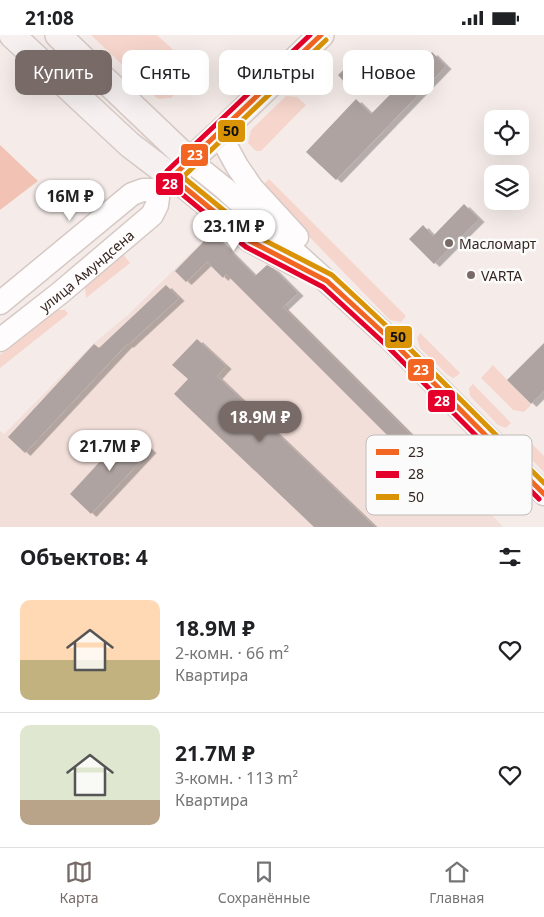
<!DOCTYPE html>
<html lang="ru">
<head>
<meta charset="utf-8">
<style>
  body { margin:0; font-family:"Noto Sans",sans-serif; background:#f6f6f6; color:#202124; height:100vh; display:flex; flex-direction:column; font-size:19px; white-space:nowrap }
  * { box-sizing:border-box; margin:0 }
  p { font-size:16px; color:#757577 }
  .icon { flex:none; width:28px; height:28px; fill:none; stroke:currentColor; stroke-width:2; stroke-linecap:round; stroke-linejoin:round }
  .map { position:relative; height:492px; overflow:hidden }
  .side { display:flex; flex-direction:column; background:#fff; flex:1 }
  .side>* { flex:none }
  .guide { position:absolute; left:15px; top:15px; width:515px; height:45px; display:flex; gap:10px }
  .buttons { position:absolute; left:484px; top:75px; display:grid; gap:10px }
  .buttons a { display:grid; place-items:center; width:45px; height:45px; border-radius:10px; background:#fff; box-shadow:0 5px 20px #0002; font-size:25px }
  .price { position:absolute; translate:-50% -42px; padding:0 11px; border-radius:18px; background:#fff; color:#222; font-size:16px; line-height:32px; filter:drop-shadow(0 1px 2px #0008) }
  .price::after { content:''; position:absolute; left:50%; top:30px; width:15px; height:11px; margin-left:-8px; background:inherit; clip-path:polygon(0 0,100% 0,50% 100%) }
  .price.active { background:#786b67; color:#fff }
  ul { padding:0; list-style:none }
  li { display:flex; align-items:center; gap:15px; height:125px; padding:0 20px }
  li+li { border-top:1px solid #e0e0e0 }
  li span { display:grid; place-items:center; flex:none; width:140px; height:100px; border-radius:10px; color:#555 }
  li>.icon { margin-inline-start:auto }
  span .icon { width:60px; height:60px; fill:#fffc; stroke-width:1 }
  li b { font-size:21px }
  h2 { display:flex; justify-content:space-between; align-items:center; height:60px; padding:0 20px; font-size:21px }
  .tag { padding:0 18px; border-radius:10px; background:#fff; box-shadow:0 5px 20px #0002; font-size:18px; line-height:45px }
  .tag.active { background:#786b67; color:#fff }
  .status { display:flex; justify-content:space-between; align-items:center; height:35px; padding:0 25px; background:#fff; direction:ltr }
  .status svg { height:14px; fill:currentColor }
  .tab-bar { display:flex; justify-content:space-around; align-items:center; height:70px; border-top:1px solid #e0e0e0; background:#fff; font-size:14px; color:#757577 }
  .tab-bar a { display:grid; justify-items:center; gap:2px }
  .tab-bar .active { color:#786b67 }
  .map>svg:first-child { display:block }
</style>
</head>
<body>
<div class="status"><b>21:08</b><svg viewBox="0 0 49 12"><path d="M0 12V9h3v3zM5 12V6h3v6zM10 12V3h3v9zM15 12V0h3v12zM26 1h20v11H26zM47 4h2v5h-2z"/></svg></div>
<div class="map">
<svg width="544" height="492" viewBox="0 0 544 492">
  <defs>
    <filter id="shadow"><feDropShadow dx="5.5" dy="3" stdDeviation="0" flood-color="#0004"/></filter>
  </defs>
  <rect width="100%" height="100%" fill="#f5ece9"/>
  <polygon fill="#f3dfd9" points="212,197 479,465 503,492 0,492 0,396 4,399 94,308 129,279"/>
  <g fill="#f6d6cc">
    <path d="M91,0H157C165,8 194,30 189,42C186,50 176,57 171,63L158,64Z"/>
    <polygon points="286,61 297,62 306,70 261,116 256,116 248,108 251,95"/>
    <polygon points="269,144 406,281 401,287 390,285 261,152"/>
    <polygon points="123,219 130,228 86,263 85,252"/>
    <polygon points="56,275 65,275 68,279 0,333 0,320"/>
    <polygon points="420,298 460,338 457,341 453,343 448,340 420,313 417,303"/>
    <polygon points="493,330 531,370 524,377 513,375 481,343"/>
    <polygon points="473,349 511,388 506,393 498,390 470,361 469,353"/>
    <polygon points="524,401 544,421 544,437 520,413 520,405"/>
  </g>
  <polygon fill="#f2c3b5" points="0,110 38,146 0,175"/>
  <g fill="#aea3a0" filter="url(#shadow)">
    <polygon points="432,17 446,31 336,145 306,117 356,64 371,79"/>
    <polygon points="354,25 365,32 357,43 347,50 338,40"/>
    <polygon points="464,169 479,184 434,229 409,204 423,190 433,201"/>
    <polygon points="212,198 255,241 267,230 274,234 298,258 283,272 462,451 450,463 226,239 223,243 207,227 186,247 175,236"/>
    <polygon points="166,250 179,263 128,310 127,309 25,418 8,402 94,309 99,313"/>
    <polygon points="197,304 226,331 217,341 375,492 314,492 174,359 188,344 172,330"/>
    <polygon points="544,308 544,356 531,369 507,345"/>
    <polygon points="129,395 151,415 91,479 70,459"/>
  </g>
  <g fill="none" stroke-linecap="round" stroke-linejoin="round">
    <g stroke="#d5c9c5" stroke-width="25">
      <g id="tertiary">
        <polyline points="219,98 237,131 252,153 297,202"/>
        <polyline points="189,125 224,153 389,303 544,459"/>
        <polyline points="0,268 132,159 143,155 159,155"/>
        <path id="s1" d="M0,305L60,258L152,180L157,170L159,155L172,142L250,206L299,232"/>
      </g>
    </g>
    <g stroke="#d5c9c5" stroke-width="28">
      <g id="secondary">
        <polyline points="12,0 130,110 172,142 225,93 321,0"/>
        <polyline points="58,0 189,125"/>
      </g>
    </g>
    <use href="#tertiary" stroke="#fefcfc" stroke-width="22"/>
    <use href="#secondary" stroke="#f6f1f0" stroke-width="25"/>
    <g stroke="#fbfbfb" stroke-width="9">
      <polyline id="bus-1" points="321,0 172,142 250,206 327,246 389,303 544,459"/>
    </g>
    <g stroke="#fbfbfb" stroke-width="9">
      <polyline id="bus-2" points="310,0 167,136 165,140 165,145 246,212 323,252 384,308 539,464"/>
    </g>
    <g stroke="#fbfbfb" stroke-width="9">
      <polyline id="bus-3" points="326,5 183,142 254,200 332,240 394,298 544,448"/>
    </g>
    <use href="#bus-1" stroke="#f26522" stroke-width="5"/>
    <use href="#bus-2" stroke="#e4002b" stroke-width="5"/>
    <use href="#bus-3" stroke="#da9305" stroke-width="5"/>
  </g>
  <g fill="#786b67" stroke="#fbfbfb" stroke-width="2">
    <circle cx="449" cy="208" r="5"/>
    <circle cx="471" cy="240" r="5"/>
  </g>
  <g text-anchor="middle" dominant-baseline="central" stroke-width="5" stroke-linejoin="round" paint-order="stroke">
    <g font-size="14" fill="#352621" stroke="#fbfbfb" text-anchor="start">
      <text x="459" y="208">Масломарт</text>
      <text x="481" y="240">VARTA</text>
    </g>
    <g font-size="14" fill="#352621" stroke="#fbfbfb">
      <text stroke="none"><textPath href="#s1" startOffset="111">улица Амундсена</textPath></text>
    </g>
  </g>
  <rect x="366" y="400" width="166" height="80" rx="8" fill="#fbfbfb" stroke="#c0bbba" stroke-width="1"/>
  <rect x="376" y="414" width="23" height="6" fill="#f26522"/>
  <rect x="376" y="436" width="23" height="7" fill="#e4002b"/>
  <rect x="376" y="459" width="23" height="6" fill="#da9305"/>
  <g font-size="14" fill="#352621">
    <text x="408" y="422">23</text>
    <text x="408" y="444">28</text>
    <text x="408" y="467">50</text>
  </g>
  <g stroke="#fbfbfb" stroke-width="2">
    <rect x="217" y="84" width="29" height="24" rx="5" fill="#da9305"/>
    <rect x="180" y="108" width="29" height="24" rx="5" fill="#f26522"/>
    <rect x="155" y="137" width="29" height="24" rx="5" fill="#e4002b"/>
    <rect x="384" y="290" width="29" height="24" rx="5" fill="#da9305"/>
    <rect x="407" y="323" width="28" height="24" rx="5" fill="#f26522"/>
    <rect x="427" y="354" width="29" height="24" rx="5" fill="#e4002b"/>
  </g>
  <g font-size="14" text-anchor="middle" font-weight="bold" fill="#fff">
    <text x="195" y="125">23</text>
    <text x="170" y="154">28</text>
    <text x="421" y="340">23</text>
    <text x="442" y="371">28</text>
  </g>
  <g font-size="14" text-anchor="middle" font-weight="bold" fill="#111">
    <text x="231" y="101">50</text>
    <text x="398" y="307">50</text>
  </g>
</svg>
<div class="buttons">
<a><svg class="icon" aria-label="locate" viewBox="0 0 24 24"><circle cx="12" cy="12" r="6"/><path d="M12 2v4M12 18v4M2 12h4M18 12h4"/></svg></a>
<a><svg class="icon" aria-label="layers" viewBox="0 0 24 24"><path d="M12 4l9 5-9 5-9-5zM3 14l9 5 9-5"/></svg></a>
</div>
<b class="price" style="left:70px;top:187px">16M ₽</b>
<b class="price" style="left:234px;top:217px">23.1M ₽</b>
<b class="price active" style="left:260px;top:408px">18.9M ₽</b>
<b class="price" style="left:110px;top:437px">21.7M ₽</b>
<div class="guide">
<a class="tag active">Купить</a>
<a class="tag">Снять</a>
<a class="tag">Фильтры</a>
<a class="tag">Новое</a>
</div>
</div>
<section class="side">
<h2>Объектов: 4<svg class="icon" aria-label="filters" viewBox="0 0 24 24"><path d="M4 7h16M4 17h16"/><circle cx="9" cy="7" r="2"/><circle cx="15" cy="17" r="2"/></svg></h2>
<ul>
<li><span style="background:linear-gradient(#ffd9b3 60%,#c2b280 0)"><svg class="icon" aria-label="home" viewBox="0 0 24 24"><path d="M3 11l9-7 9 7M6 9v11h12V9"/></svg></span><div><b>18.9M ₽</b><p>2-комн. · 66 m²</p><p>Квартира</p></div><svg class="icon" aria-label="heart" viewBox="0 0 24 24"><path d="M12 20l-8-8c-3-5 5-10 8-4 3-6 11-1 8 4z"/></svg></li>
<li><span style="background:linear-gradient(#dfe7d0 75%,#b9a48a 0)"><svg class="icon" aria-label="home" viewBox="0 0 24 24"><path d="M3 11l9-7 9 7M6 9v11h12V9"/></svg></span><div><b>21.7M ₽</b><p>3-комн. · 113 m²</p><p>Квартира</p></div><svg class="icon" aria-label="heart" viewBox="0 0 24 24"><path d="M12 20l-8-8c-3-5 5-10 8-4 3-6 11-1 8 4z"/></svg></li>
</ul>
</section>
<nav class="tab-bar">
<a class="active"><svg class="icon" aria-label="map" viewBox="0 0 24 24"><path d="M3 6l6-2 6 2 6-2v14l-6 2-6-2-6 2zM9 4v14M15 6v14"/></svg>Карта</a>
<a><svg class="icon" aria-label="saved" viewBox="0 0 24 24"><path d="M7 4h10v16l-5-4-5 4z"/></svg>Сохранённые</a>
<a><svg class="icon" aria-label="home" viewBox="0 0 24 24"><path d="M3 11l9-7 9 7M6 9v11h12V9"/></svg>Главная</a>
</nav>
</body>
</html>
